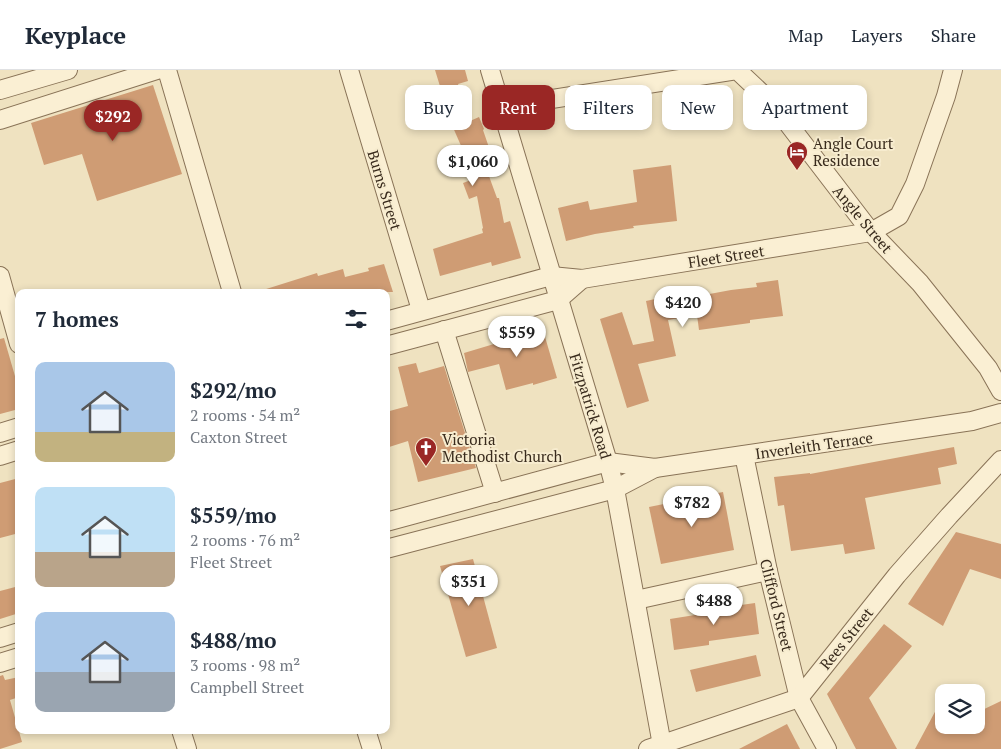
<!DOCTYPE html>
<html lang="en">
<head>
<meta charset="utf-8">
<style>
  body { margin:0; font-family:"PT Serif",serif; background:#f6f6f7; color:#1f2937; height:100vh; display:flex; flex-direction:column; font-size:19px; white-space:nowrap }
  * { box-sizing:border-box; margin:0 }
  p { font-size:16px; color:#747a83 }
  .icon { flex:none; width:28px; height:28px; fill:none; stroke:currentColor; stroke-width:2; stroke-linecap:round; stroke-linejoin:round }
  .map { position:relative; flex:1; overflow:hidden }
  .drawer { position:absolute; left:15px; top:219px; width:375px; height:445px; display:flex; flex-direction:column; background:#fff; border-radius:10px; box-shadow:0 2px 8px #0003 }
  .drawer>* { flex:none }
  .hud { position:absolute; left:405px; top:15px; width:475px; height:45px; display:flex; gap:10px }
  .tools { position:absolute; left:935px; top:614px; display:grid; gap:10px }
  .tools a { display:grid; place-items:center; width:50px; height:50px; border-radius:10px; background:#fff; box-shadow:0 2px 8px #0003; font-size:25px }
  .price { position:absolute; translate:-50% -42px; padding:0 11px; border-radius:18px; background:#fff; color:#222; font-size:16px; line-height:32px; filter:drop-shadow(0 1px 2px #0008) }
  .price::after { content:''; position:absolute; left:50%; top:30px; width:15px; height:11px; margin-left:-8px; background:inherit; clip-path:polygon(0 0,100% 0,50% 100%) }
  .price.selected { background:#9a2725; color:#fff }
  ul { padding:0; list-style:none }
  li { display:flex; align-items:center; gap:15px; height:125px; padding:0 20px }
  li span { display:grid; place-items:center; flex:none; width:140px; height:100px; border-radius:10px; color:#555 }
  li>.icon { margin-inline-start:auto }
  span .icon { width:60px; height:60px; fill:#fffc; stroke-width:1 }
  li b { font-size:21px }
  h2 { display:flex; justify-content:space-between; align-items:center; height:60px; padding:0 20px; font-size:21px }
  .chip { padding:0 18px; border-radius:10px; background:#fff; box-shadow:0 2px 8px #0003; font-size:18px; line-height:45px }
  .chip.selected { background:#9a2725; color:#fff }
  header { display:flex; align-items:center; gap:30px; box-sizing:border-box; height:70px; padding:0 25px; background:#fff; border-bottom:1px solid #e0e1e3 }
  header strong { font-size:24px }
  nav { display:flex; gap:28px; margin-inline-start:auto; font-size:18px }
  .map>svg:first-child { display:block }
</style>
</head>
<body>
<header>
<strong>Keyplace</strong>
<nav><a>Map</a><a>Layers</a><a>Share</a></nav>
</header>
<div class="map">
<svg width="1001" height="679" viewBox="0 0 1001 679">
  <rect width="100%" height="100%" fill="#efe2c0"/>
  <g fill="#cf9c74">
    <polygon points="435,0 465,0 468,11 458,14 470,51 479,47 484,59 483,60 495,95 486,98 497,128 499,128 504,153 510,151 521,188 492,196 491,192 440,206 433,179 483,163 482,159 483,158 477,126 469,129 463,113 471,110 460,79 462,78 448,46 438,49 432,30 443,26"/>
    <polygon points="153,15 182,104 97,131 82,84 44,95 31,53"/>
    <polygon points="671,95 677,151 633,156 634,158 595,164 566,171 558,138 588,131 590,140 637,132 633,100"/>
    <polygon points="384,194 393,222 263,222 263,220 317,203 318,206 343,199 345,207 369,201 368,198"/>
    <polygon points="778,210 783,246 750,250 750,253 699,260 697,245 668,250 676,286 638,294 649,331 627,338 600,249 622,242 633,275 654,271 646,231 687,222 688,228 731,220 757,217 756,213"/>
    <polygon points="541,253 557,308 533,315 533,313 506,320 499,294 468,302 464,283 504,271 502,265"/>
    <polygon points="4,268 19,320 19,335 15,340 0,344 0,269"/>
    <polygon points="416,293 419,303 444,296 476,398 418,412 408,371 386,378 386,342 408,336 398,297"/>
    <polygon points="954,377 957,394 938,398 941,414 865,428 875,479 845,484 843,474 791,481 784,435 778,436 774,407 810,403 810,404"/>
    <polygon points="19,408 19,463 0,468 0,413"/>
    <polygon points="723,422 734,480 661,494 649,437"/>
    <polygon points="956,462 1001,474 1001,509 970,499 943,556 908,534"/>
    <polygon points="473,489 497,578 466,587 440,496"/>
    <polygon points="19,516 19,543 0,549 0,521"/>
    <polygon points="755,533 759,564 709,571 709,575 674,580 670,549 720,541 720,538"/>
    <polygon points="884,554 912,576 869,628 897,679 856,679 827,624"/>
    <polygon points="756,585 761,606 696,622 690,600"/>
    <polygon points="3,605 5,610 19,607 19,627 10,630 22,672 0,679 0,606"/>
    <polygon points="944,625 944,655 976,655 976,643 1001,631 1001,679 915,679"/>
    <polygon points="787,654 800,679 739,679"/>
  </g>
  <g fill="none" stroke-linecap="round" stroke-linejoin="round">
    <g stroke="#897357" stroke-width="20">
      <g id="minor">
        <polyline points="167,0 232,222"/>
        <polyline points="349,0 421,240"/>
        <polyline points="490,0 608,392 615,419 662,675 664,679"/>
        <polyline points="0,20 68,0"/>
        <polyline points="501,37 737,0 773,34 871,162 920,213 988,298 1001,321"/>
        <polyline points="0,50 157,0"/>
        <polyline points="0,206 19,274"/>
        <polyline points="386,251 551,206 582,209 871,162 899,146 915,114 946,26 953,0"/>
        <polyline points="444,260 495,423"/>
        <polyline points="386,276 558,230 582,209"/>
        <polyline points="0,363 19,357"/>
        <polyline points="744,385 768,501 799,628 827,679"/>
        <polyline points="0,386 19,380"/>
        <polyline points="386,452 608,392 655,398 972,351 1001,343"/>
        <polyline points="386,479 615,419 655,398"/>
        <polyline points="636,530 768,501"/>
        <polyline points="0,568 19,562"/>
        <polyline points="0,593 19,587"/>
        <polyline points="181,660 187,679"/>
        <polyline points="366,660 372,679"/>
        <polyline points="648,679 799,628 897,505 949,446 1001,390"/>
      </g>
    </g>
    <use href="#minor" stroke="#faefd3" stroke-width="18"/>
  </g>
  <defs>
    <g id="hotel-pin" transform="scale(1.125)"><path d="M0 17L-7.5 6A9.5 9.5 0 1 1 7.5 6Z" fill="#9a2725" stroke="#f7eccf"/><path d="M-6-4.5h1.5V1H6V5H4.5V3h-9V5H-6ZM-4 0a1.8 1.8 0 1 1 3.6 0ZM.5 0V-2.5h3Q6-2.5 6 0Z" fill="#fff"/></g>
    <g id="church-pin" transform="scale(1.125)"><path d="M0 17L-7.5 6A9.5 9.5 0 1 1 7.5 6Z" fill="#9a2725" stroke="#f7eccf"/><path d="M-1.2-6h2.4v3.5h3.3v2.4h-3.3V6h-2.4V-.1h-3.3v-2.4h3.3Z" fill="#fff"/></g>
  </defs>
  <g fill-rule="evenodd">
    <use href="#hotel-pin" x="797" y="82"/>
    <use href="#church-pin" x="426" y="378"/>
  </g>
  <g text-anchor="middle" dominant-baseline="central" stroke-width="4" stroke-linejoin="round" paint-order="stroke">
    <g font-size="15" fill="#382a1c" stroke="#f7eccf" text-anchor="start">
      <text x="813" y="73">Angle Court<tspan x="813" dy="17">Residence</tspan></text>
      <text x="442" y="369">Victoria<tspan x="442" dy="17">Methodist Church</tspan></text>
    </g>
    <g font-size="15" fill="#382a1c" stroke="#f7eccf">
      <text transform="translate(385 120) rotate(73)">Burns Street</text>
      <text transform="translate(863 149) rotate(50)">Angle Street</text>
      <text transform="translate(726 186) rotate(-9)">Fleet Street</text>
      <text transform="translate(591 336) rotate(73)">Fitzpatrick Road</text>
      <text transform="translate(814 375) rotate(-8)">Inverleith Terrace</text>
      <text transform="translate(777 535) rotate(76)">Clifford Street</text>
      <text transform="translate(846 568) rotate(-51)">Rees Street</text>
    </g>
  </g>
</svg>
<div class="tools">
<a><svg class="icon" aria-label="layers" viewBox="0 0 24 24"><path d="M12 4l9 5-9 5-9-5zM3 14l9 5 9-5"/></svg></a>
</div>
<b class="price selected" style="left:113px;top:72px">$292</b>
<b class="price" style="left:473px;top:117px">$1,060</b>
<b class="price" style="left:683px;top:258px">$420</b>
<b class="price" style="left:517px;top:288px">$559</b>
<b class="price" style="left:692px;top:458px">$782</b>
<b class="price" style="left:469px;top:537px">$351</b>
<b class="price" style="left:714px;top:556px">$488</b>
<div class="hud">
<a class="chip">Buy</a>
<a class="chip selected">Rent</a>
<a class="chip">Filters</a>
<a class="chip">New</a>
<a class="chip">Apartment</a>
</div>
<section class="drawer">
<h2>7 homes<svg class="icon" aria-label="filters" viewBox="0 0 24 24"><path d="M4 7h16M4 17h16"/><circle cx="9" cy="7" r="2"/><circle cx="15" cy="17" r="2"/></svg></h2>
<ul>
<li><span style="background:linear-gradient(#a9c7e8 70%,#c2b280 0)"><svg class="icon" aria-label="home" viewBox="0 0 24 24"><path d="M3 11l9-7 9 7M6 9v11h12V9"/></svg></span><div><b>$292/mo</b><p>2 rooms · 54 m²</p><p>Caxton Street</p></div></li>
<li><span style="background:linear-gradient(#bfe0f5 65%,#b9a48a 0)"><svg class="icon" aria-label="home" viewBox="0 0 24 24"><path d="M3 11l9-7 9 7M6 9v11h12V9"/></svg></span><div><b>$559/mo</b><p>2 rooms · 76 m²</p><p>Fleet Street</p></div></li>
<li><span style="background:linear-gradient(#a9c7e8 60%,#9aa5b1 0)"><svg class="icon" aria-label="home" viewBox="0 0 24 24"><path d="M3 11l9-7 9 7M6 9v11h12V9"/></svg></span><div><b>$488/mo</b><p>3 rooms · 98 m²</p><p>Campbell Street</p></div></li>
</ul>
</section>
</div>
</body>
</html>
